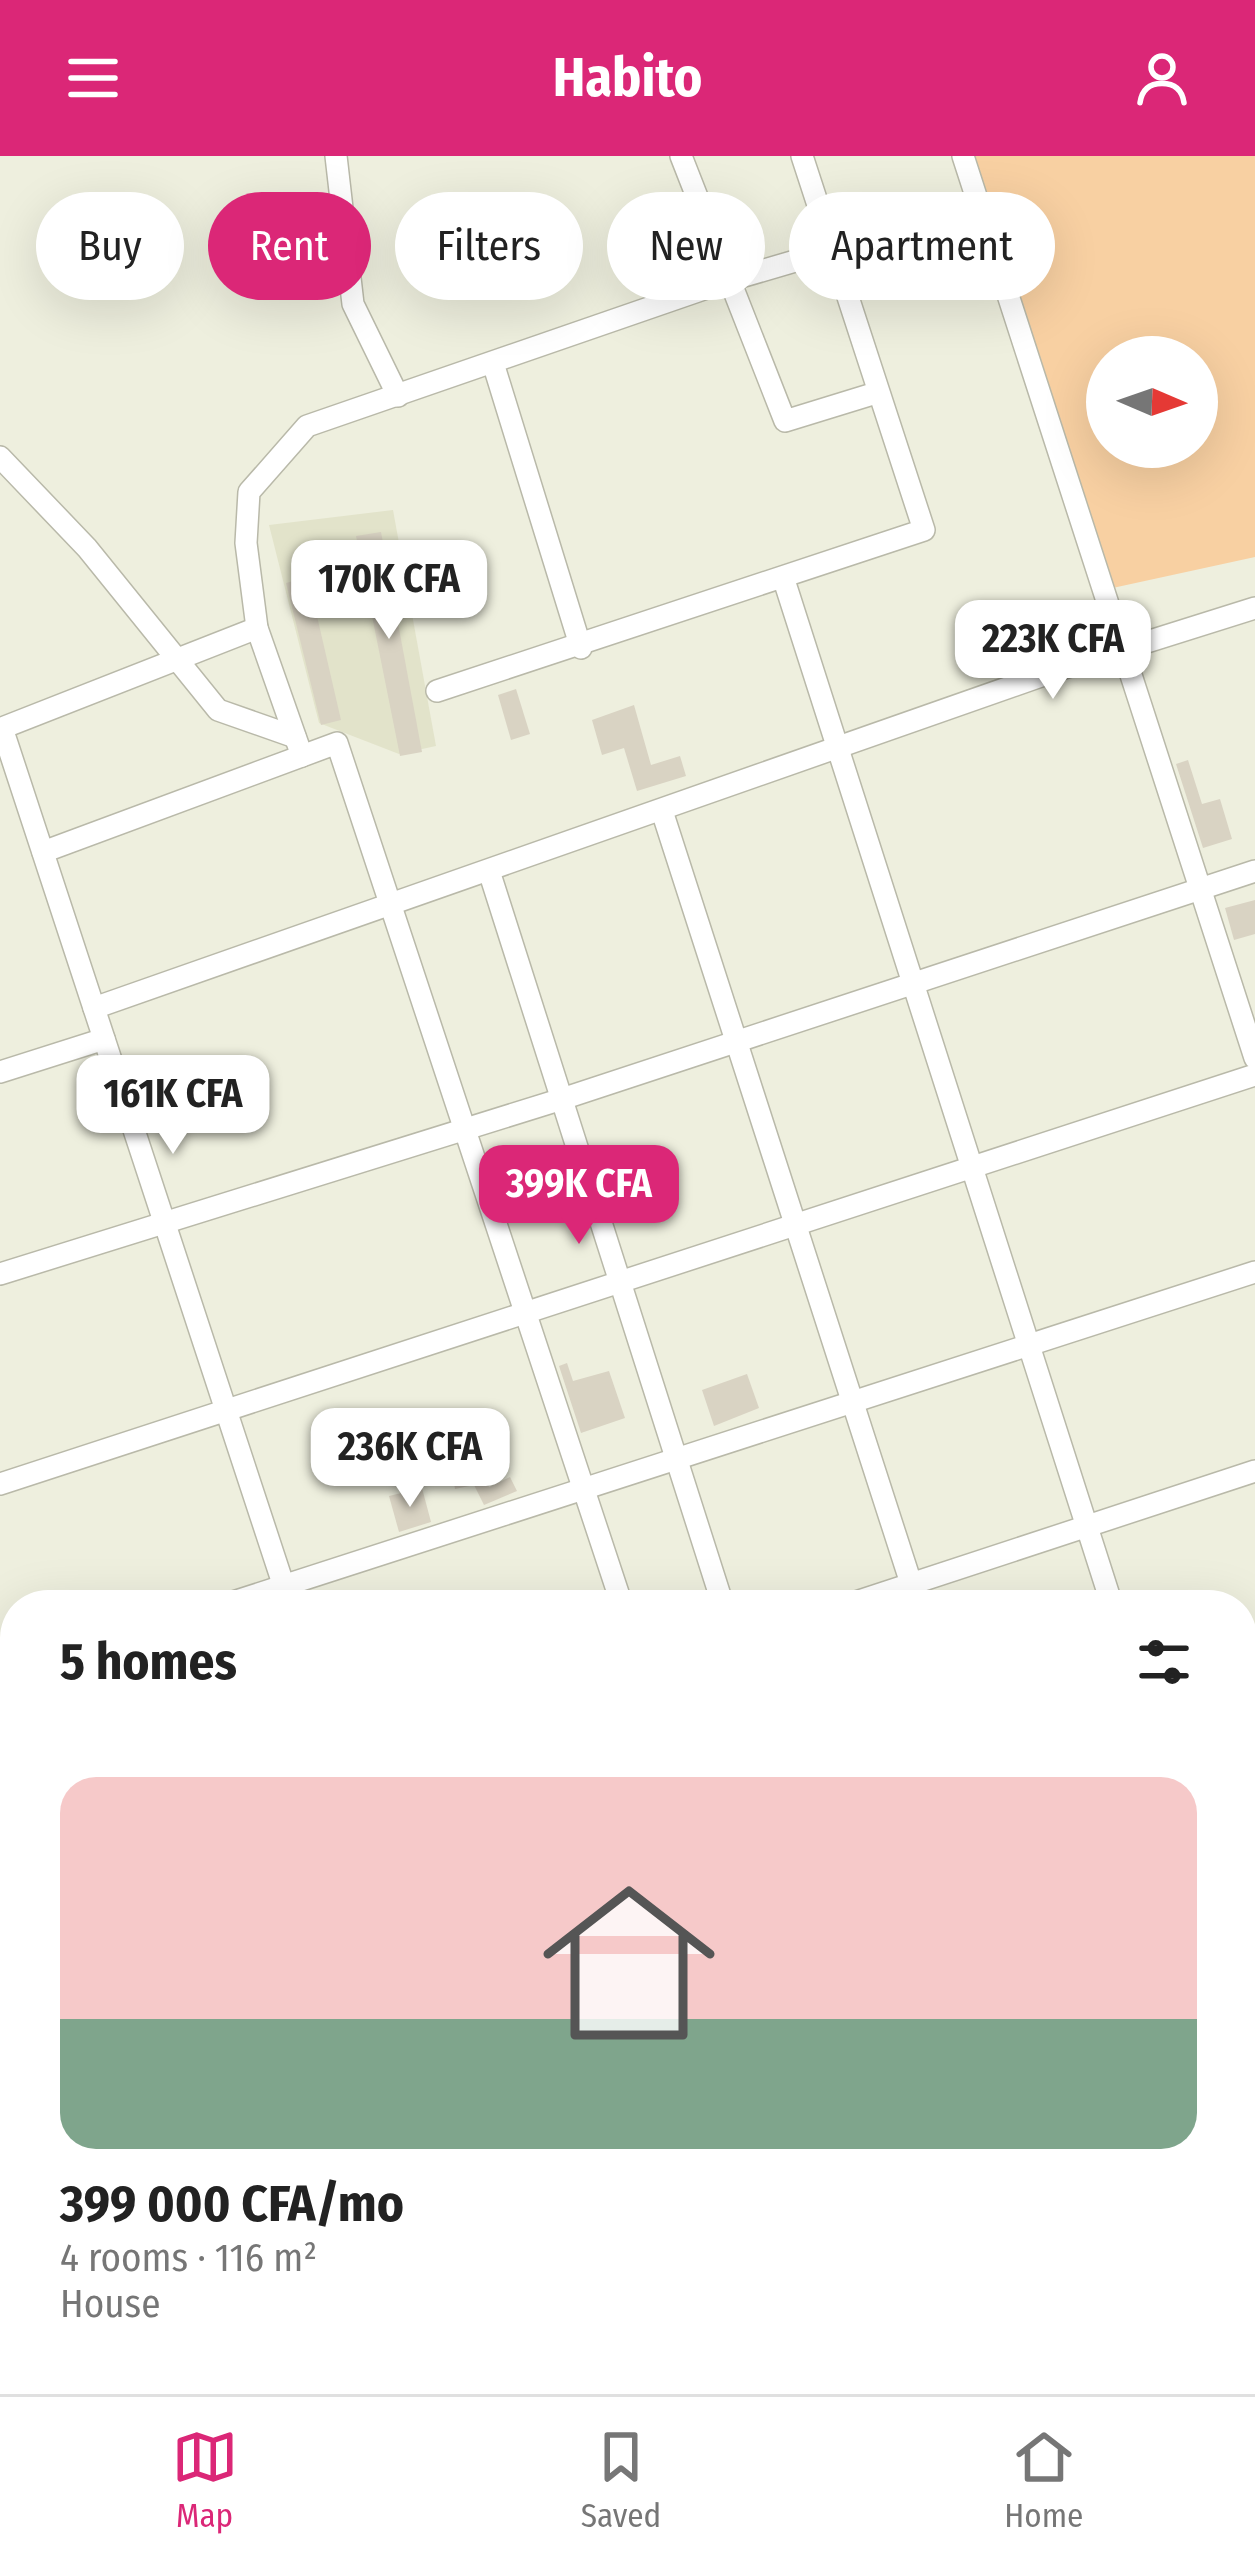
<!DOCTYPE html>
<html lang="en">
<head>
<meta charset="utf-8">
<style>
  body { margin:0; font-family:"Fira Sans Condensed",sans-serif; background:#f6f6f6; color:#222; height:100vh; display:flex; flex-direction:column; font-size:45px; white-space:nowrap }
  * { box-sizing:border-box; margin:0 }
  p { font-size:39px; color:#767676 }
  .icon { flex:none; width:66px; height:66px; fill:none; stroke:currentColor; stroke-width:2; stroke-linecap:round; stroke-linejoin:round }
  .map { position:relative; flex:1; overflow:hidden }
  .side { position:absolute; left:0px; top:1434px; width:1257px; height:804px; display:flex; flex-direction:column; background:#fff; border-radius:48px 48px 0 0; box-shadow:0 12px 48px #0002 }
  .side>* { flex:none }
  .hud { position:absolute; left:36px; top:36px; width:1185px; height:108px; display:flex; gap:24px }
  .needle { width:78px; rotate:92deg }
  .tools { position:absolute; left:1086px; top:180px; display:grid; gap:24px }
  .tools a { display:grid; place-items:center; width:132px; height:132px; border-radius:50%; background:#fff; box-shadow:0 12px 48px #0002; font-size:60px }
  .price { position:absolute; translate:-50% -102px; padding:0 27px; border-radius:24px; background:#fff; color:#222; font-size:39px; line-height:78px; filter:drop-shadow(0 3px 6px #0008) }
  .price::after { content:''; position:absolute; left:50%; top:72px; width:36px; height:27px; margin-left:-18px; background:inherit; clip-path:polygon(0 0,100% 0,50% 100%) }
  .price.current { background:#db2777; color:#fff }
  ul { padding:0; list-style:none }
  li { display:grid; align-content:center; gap:24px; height:636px; padding:0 60px }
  li span { display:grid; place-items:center; height:372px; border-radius:36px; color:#555 }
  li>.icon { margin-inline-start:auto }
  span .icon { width:216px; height:216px; fill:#fffc; stroke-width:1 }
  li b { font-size:51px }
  h2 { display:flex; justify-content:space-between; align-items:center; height:144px; padding:0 60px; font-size:51px }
  .tag { padding:0 42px; border-radius:54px; background:#fff; box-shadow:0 12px 48px #0002; font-size:42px; line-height:108px }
  .tag.current { background:#db2777; color:#fff }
  header { display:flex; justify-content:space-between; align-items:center; height:156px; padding:0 60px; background:#db2777; color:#fff; font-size:54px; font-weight:700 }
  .menu { display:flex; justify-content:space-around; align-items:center; height:168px; border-top:3px solid #e0e0e0; background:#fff; font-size:33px; color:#767676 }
  .menu a { display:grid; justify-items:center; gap:6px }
  .menu .current { color:#db2777 }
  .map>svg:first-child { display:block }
</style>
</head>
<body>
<header><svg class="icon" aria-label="menu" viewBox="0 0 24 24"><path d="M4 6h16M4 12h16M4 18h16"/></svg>Habito<svg class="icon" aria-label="person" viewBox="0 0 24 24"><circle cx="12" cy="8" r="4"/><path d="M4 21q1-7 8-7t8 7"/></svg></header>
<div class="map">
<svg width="1255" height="2238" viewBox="0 0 1255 2238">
  <rect width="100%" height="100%" fill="#eeefde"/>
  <polygon fill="#e2e3ca" points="393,354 436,590 399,598 319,567 269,369"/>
  <path fill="#f8d0a2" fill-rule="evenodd" d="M969,0H1255V401L1108,433ZM1107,201H1197V291H1107Z"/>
  <g fill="#d9d3c3">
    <polygon points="381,376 422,596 400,600 356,380"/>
    <polygon points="308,421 341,564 321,569 286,427"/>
    <polygon points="516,533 530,578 511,584 498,539"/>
    <polygon points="634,549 651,609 680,600 686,620 637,635 624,592 602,599 592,564"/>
    <polygon points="1188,604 1202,648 1220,643 1232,683 1203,692 1176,608"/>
    <polygon points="1255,744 1255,778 1234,784 1225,752"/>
    <polygon points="567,1207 573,1225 609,1215 625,1262 581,1277 559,1210"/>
    <polygon points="747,1218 759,1252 714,1270 702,1234"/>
    <polygon points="385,1287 390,1305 347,1319 342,1300"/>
    <polygon points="475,1287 489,1331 510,1321 517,1335 484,1349 474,1329 455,1333 451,1309 424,1318 419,1302"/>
    <polygon points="422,1332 431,1366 399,1376 389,1340"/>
    <polygon points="4,1820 15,1858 15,1907 6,1909 0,1890"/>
    <polygon points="15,1939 15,2006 9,2007 0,1981 0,1944"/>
    <polygon points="444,2223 505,2223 510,2238 449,2238"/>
  </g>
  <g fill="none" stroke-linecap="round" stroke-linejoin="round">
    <g stroke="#b9b9a9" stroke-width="24">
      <g id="minor">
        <polyline points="336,0 353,148 398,240"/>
        <polyline points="681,0 785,265 876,237"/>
        <polyline points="963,0 1255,902"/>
        <polyline points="493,207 581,492"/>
        <polyline points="0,301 87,392 218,554 295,581"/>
        <polyline points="784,424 1112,1449"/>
        <polyline points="257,472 2,572 290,1449"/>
        <polyline points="437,535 924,374 802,0"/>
        <polyline points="302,600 257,472 246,387 249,336 307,270 727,125 979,51"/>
        <polyline points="662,655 918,1449"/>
        <polyline points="43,696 337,587 622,1449"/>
        <polyline points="489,715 723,1449"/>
        <polyline points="94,852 1061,513 1255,452"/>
        <polyline points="0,916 104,883"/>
        <polyline points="0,1118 562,943 1255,715"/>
        <polyline points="0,1328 1255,919"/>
        <polyline points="224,1449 1255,1116"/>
        <polyline points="847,1449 1255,1315"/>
        <polyline points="0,1521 15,1516"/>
        <polyline points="1242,1521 1255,1517"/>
        <polyline points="0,1562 15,1608"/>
        <polyline points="1242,1715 1255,1711"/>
        <polyline points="0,1726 15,1721"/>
        <polyline points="1242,1854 1255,1894"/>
        <polyline points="0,1927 15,1922"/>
        <polyline points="1242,2115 1255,2111"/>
        <polyline points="0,2117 15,2112"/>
        <polyline points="215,2223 220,2238"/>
        <polyline points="544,2223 549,2238"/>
        <polyline points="970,2223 975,2238"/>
        <polyline points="1168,2223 1172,2238"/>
        <polyline points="863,2238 909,2223"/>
      </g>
    </g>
    <g stroke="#b9b9a9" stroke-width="30">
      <g id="tertiary">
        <polyline points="1242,1924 1255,1920"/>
        <polyline points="272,2238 319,2223"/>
      </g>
    </g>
    <use href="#minor" stroke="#fff" stroke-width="21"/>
    <use href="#tertiary" stroke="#fff" stroke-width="27"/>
  </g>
</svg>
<div class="tools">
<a><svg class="needle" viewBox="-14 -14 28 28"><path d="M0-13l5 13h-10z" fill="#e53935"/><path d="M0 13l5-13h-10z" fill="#767676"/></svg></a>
</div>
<b class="price" style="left:389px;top:486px">170K CFA</b>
<b class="price" style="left:1053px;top:546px">223K CFA</b>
<b class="price" style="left:173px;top:1001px">161K CFA</b>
<b class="price current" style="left:579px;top:1091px">399K CFA</b>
<b class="price" style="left:410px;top:1354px">236K CFA</b>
<div class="hud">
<a class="tag">Buy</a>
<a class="tag current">Rent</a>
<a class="tag">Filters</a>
<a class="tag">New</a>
<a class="tag">Apartment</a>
</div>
<section class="side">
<h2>5 homes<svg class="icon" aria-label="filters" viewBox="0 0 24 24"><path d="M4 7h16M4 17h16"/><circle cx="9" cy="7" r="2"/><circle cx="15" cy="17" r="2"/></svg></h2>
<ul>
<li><span style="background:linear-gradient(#f6c9c9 65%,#7fa58c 0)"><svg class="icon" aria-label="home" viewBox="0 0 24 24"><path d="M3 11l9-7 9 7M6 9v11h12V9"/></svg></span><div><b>399 000 CFA/mo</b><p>4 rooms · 116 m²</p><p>House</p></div></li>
</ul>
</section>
</div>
<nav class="menu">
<a class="current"><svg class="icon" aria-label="map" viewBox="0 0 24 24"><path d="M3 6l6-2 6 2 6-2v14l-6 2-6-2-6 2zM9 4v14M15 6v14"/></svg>Map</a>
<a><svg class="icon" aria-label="saved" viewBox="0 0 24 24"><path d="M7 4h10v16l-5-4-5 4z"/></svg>Saved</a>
<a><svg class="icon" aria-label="home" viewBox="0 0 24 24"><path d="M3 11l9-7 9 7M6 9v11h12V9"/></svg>Home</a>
</nav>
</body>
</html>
